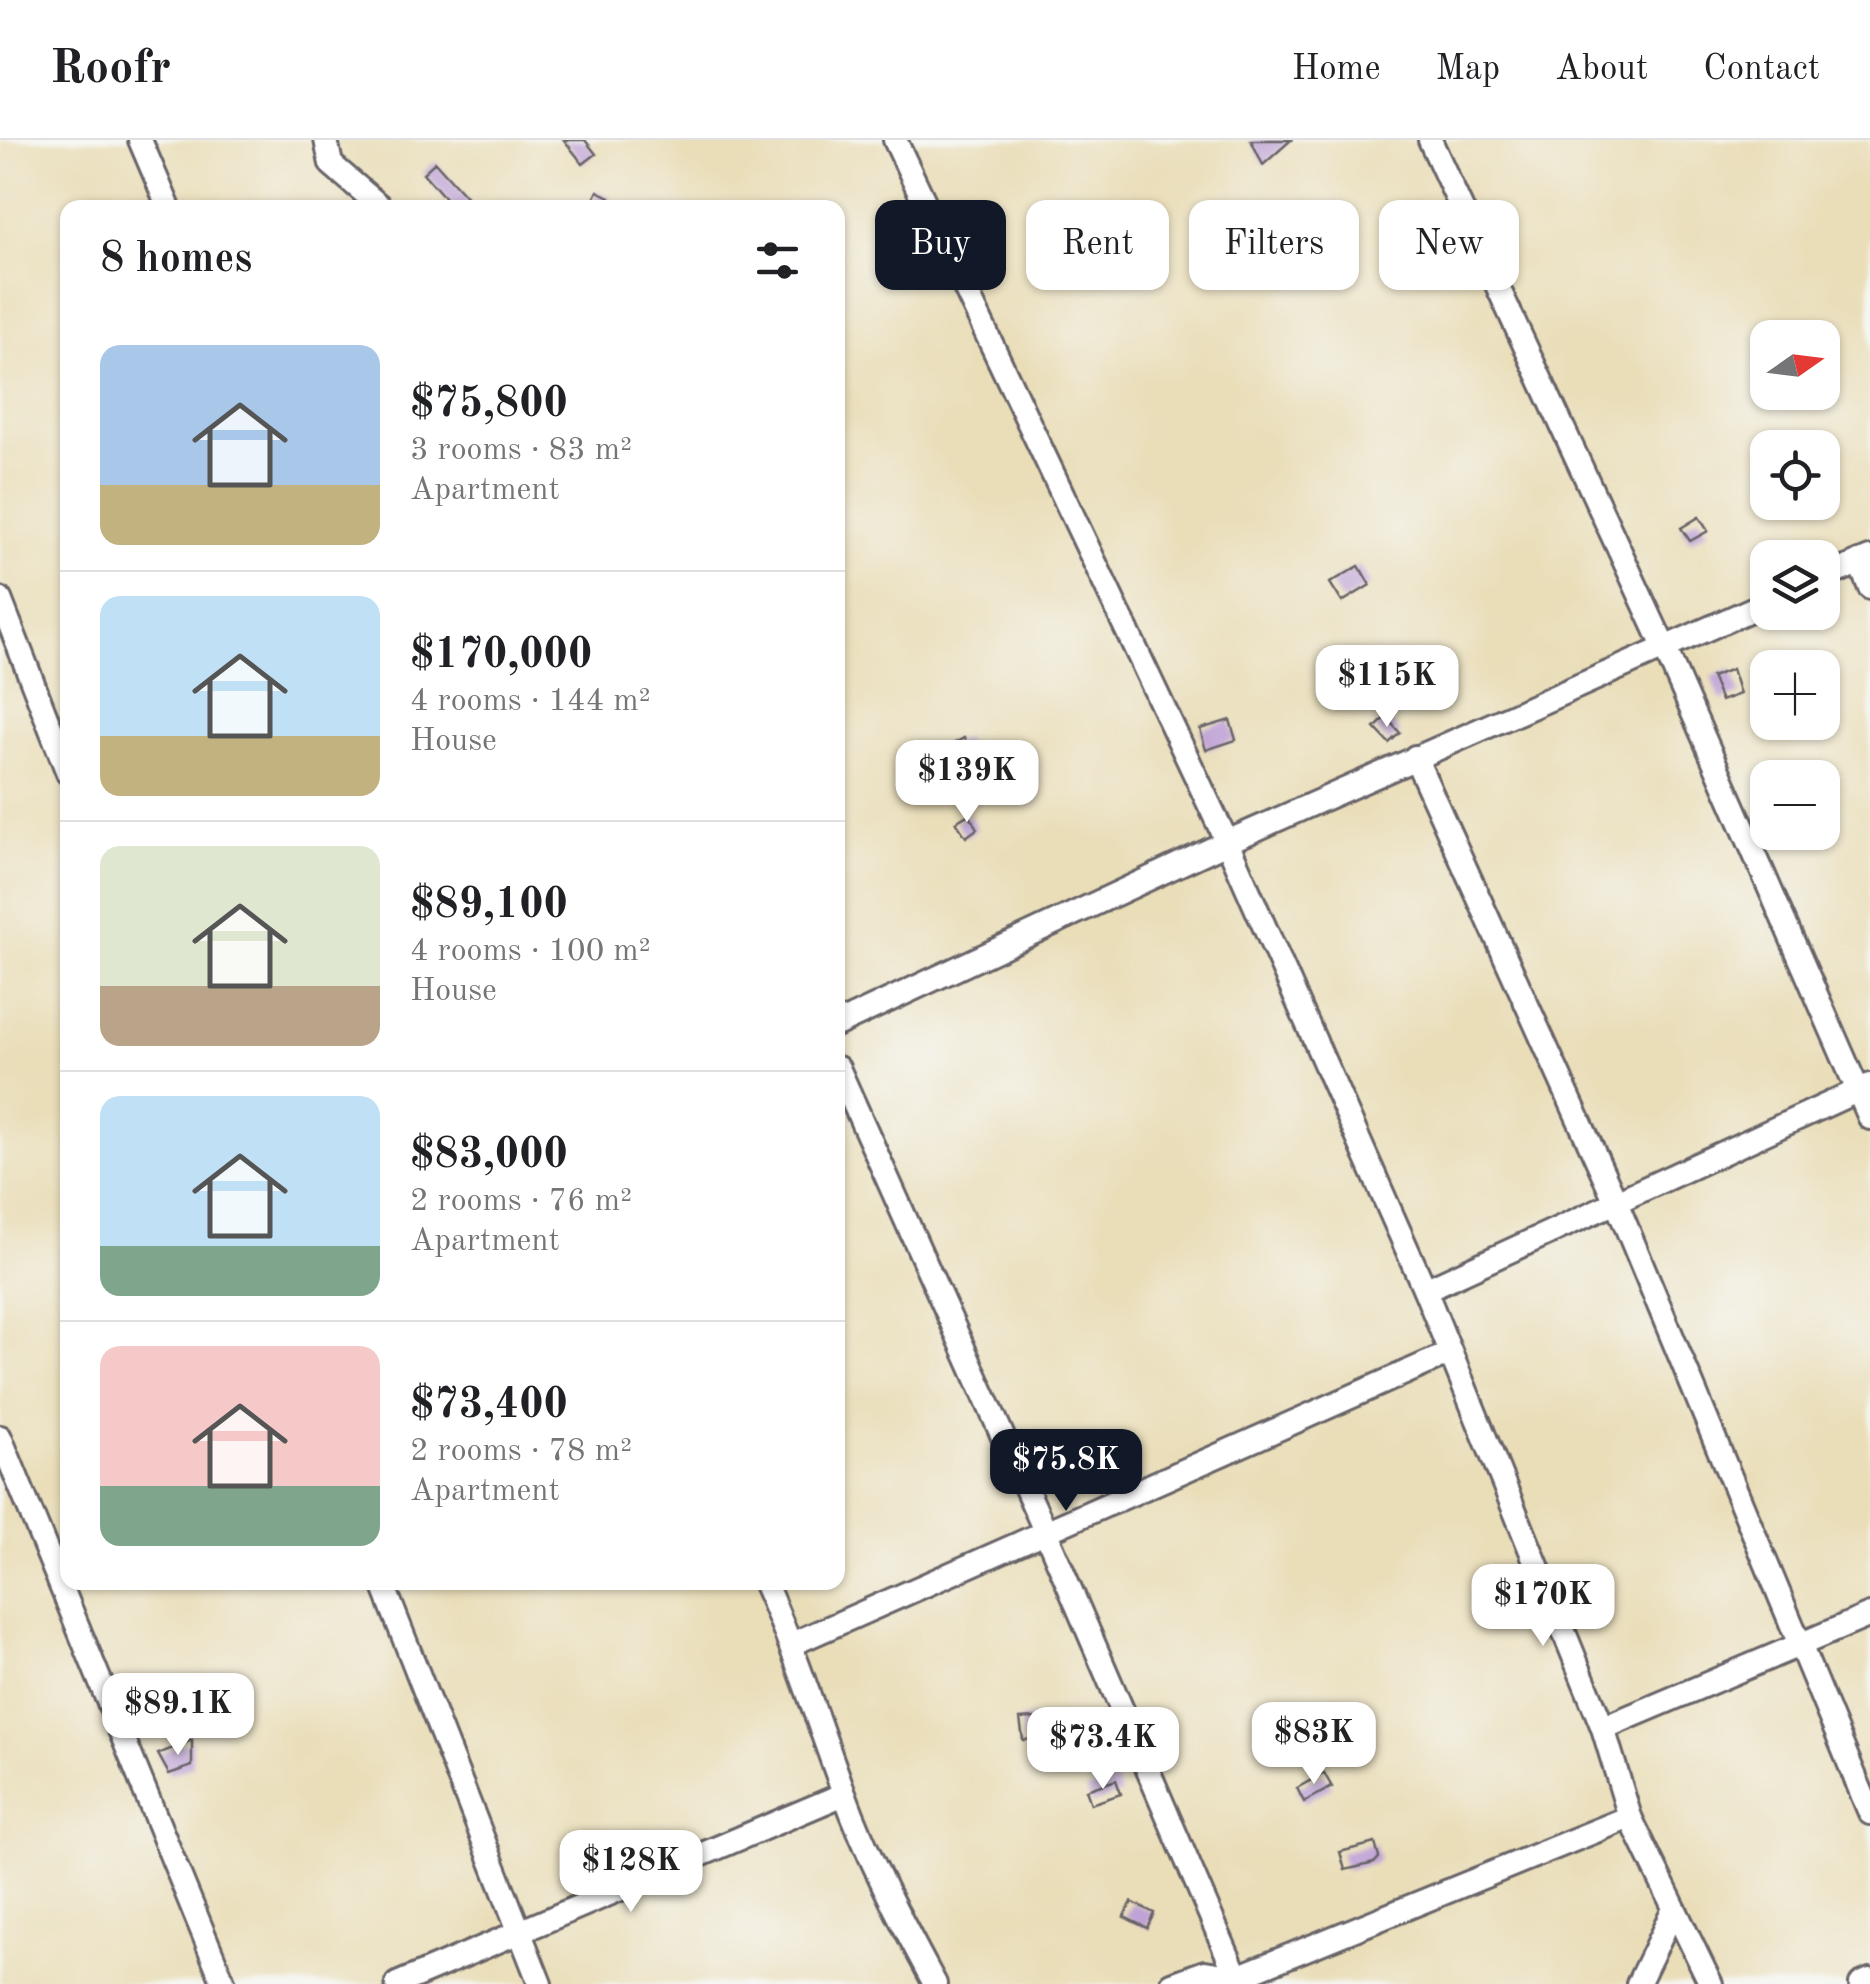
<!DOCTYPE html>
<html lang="en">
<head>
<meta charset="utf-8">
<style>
  body { margin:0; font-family:"Old Standard TT",serif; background:#f6f6f6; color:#202124; height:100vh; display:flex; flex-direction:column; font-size:38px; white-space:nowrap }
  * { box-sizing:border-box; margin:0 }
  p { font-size:32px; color:#757577 }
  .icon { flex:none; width:55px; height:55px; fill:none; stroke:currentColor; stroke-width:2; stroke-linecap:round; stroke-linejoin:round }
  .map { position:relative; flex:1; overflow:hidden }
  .details { position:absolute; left:60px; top:60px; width:785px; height:1390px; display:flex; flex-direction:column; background:#fff; border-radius:20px; box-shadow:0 2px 8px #0004 }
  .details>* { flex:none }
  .banner { position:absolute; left:875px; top:60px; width:845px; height:90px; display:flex; gap:20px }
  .needle { width:65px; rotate:76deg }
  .buttons { position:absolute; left:1750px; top:180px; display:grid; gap:20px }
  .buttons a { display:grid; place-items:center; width:90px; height:90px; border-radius:20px; background:#fff; box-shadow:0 2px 8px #0004; font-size:50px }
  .price { position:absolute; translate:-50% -85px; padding:0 22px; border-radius:20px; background:#fff; color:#222; font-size:32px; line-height:65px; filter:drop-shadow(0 2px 5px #0008) }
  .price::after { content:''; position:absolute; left:50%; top:60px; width:30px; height:22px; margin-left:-15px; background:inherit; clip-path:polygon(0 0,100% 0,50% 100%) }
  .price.current { background:#111827; color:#fff }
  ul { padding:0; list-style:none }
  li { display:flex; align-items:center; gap:30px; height:250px; padding:0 40px }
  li+li { border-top:2px solid #e0e0e0 }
  li span { display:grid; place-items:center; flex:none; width:280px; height:200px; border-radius:20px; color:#555 }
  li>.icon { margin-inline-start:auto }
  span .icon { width:120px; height:120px; fill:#fffc; stroke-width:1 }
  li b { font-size:42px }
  h2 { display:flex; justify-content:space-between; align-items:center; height:120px; padding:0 40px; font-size:42px }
  .pill { padding:0 35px; border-radius:20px; background:#fff; box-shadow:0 2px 8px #0004; font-size:35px; line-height:90px }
  .pill.current { background:#111827; color:#fff }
  header { display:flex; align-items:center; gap:60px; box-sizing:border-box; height:140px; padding:0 50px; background:#fff; border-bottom:2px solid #e0e0e0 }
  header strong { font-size:48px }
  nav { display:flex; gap:55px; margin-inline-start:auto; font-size:35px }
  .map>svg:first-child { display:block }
</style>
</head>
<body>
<header>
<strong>Roofr</strong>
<nav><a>Home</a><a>Map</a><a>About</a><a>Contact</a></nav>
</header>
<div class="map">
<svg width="1870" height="1844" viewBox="0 0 1870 1844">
  <rect width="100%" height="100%" fill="#f6f6f2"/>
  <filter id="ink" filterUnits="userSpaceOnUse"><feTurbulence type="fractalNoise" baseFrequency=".01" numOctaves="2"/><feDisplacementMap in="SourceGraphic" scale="20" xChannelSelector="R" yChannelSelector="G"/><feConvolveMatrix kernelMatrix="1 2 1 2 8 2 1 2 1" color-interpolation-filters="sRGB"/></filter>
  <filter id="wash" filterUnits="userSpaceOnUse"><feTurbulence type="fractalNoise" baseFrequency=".0048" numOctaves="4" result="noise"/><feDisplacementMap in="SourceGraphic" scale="40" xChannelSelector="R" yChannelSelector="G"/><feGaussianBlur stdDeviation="2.25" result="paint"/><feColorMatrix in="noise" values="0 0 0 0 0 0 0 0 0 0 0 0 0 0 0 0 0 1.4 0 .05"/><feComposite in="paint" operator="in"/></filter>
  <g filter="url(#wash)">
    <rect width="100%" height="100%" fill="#eadeb9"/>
    <g id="blocks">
      <g fill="#bfa3d6">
        <polygon points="564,0 585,0 596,14 583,24"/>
        <polygon points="1251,0 1291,0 1263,25"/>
        <polygon points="435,22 470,61 463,68 454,68 423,33"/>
        <polygon points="598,51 610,57 605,68 590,68"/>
        <polygon points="1699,377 1708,391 1690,401 1681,388"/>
        <polygon points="1359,426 1370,445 1342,462 1330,443"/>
        <polygon points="1732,529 1740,554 1721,561 1711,537"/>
        <polygon points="1386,577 1400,593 1389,603 1375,588"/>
        <polygon points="1230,580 1236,600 1206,610 1200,589"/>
        <polygon points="964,598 973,616 962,624 951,605"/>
        <polygon points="969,674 977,689 966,697 956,682"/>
        <polygon points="1034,1578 1037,1599 1023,1600 1020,1579"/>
        <polygon points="192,1600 192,1626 169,1634 158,1614"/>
        <polygon points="1324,1633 1332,1647 1304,1662 1297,1648"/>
        <polygon points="1116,1640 1121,1654 1091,1664 1086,1650"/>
        <polygon points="1375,1703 1379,1718 1374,1723 1345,1730 1340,1712"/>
        <polygon points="1132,1762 1154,1773 1147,1788 1124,1777"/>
      </g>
    </g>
  </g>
  <g filter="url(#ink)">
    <use href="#blocks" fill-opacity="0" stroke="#686467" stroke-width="2.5"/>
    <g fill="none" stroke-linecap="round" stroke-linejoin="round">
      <g stroke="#686467" stroke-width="28">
        <g id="minor">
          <polyline points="140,0 169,68"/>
          <polyline points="326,0 331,24 382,68"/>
          <polyline points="895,0 1227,702 1425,1150 1603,1588 1630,1677 1711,1844"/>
          <polyline points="1430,0 1665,509 1870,978"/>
          <polyline points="1859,422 1870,448"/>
          <polyline points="1822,438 1870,418"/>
          <polyline points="0,459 68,633"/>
          <polyline points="1415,617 1616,1062 1870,1673"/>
          <polyline points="838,884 1227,702 1768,462"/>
          <polyline points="838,928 1046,1393 1240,1844"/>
          <polyline points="1425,1150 1870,945"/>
          <polyline points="0,1297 224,1844"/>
          <polyline points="382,1442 540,1844"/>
          <path d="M764,1442C795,1510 817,1580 843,1650C867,1717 901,1781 935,1844"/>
          <polyline points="792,1504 1450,1213"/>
          <polyline points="1603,1588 1870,1475"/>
          <polyline points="397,1844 844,1654"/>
          <polyline points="1172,1844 1205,1832 1237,1837 1630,1677"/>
          <polyline points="1638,1844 1674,1769"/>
          <polyline points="1861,1844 1870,1840"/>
        </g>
      </g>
      <use href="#minor" stroke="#fff" stroke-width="22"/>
    </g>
  </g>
</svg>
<div class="buttons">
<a><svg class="needle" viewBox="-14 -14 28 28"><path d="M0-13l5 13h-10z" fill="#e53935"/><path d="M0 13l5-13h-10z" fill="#757577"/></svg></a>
<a><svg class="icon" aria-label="locate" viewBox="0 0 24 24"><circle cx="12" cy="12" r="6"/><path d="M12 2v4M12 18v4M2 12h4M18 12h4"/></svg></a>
<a><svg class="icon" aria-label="layers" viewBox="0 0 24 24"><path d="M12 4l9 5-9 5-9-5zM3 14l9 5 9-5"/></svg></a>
<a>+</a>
<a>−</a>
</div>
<b class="price" style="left:1387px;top:590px">$115K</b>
<b class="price" style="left:967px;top:685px">$139K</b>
<b class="price current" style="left:1066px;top:1374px">$75.8K</b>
<b class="price" style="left:1543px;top:1509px">$170K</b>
<b class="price" style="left:178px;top:1618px">$89.1K</b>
<b class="price" style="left:1314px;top:1647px">$83K</b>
<b class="price" style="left:1103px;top:1652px">$73.4K</b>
<b class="price" style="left:631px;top:1775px">$128K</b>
<div class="banner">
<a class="pill current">Buy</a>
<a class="pill">Rent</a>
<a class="pill">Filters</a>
<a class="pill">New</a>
</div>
<section class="details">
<h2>8 homes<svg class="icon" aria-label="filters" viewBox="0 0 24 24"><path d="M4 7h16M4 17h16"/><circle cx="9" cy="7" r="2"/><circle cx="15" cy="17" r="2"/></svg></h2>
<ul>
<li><span style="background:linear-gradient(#a9c7e8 70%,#c2b280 0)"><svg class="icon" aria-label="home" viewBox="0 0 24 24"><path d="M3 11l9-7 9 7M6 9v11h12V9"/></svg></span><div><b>$75,800</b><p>3 rooms · 83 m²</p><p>Apartment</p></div></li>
<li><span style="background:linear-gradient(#bfe0f5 70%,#c2b280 0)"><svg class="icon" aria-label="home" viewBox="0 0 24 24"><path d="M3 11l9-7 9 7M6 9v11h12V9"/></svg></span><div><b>$170,000</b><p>4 rooms · 144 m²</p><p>House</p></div></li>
<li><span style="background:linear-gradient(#dfe7d0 70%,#b9a48a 0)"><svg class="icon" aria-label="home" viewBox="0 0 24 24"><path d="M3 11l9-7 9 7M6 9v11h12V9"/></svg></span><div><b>$89,100</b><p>4 rooms · 100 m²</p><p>House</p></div></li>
<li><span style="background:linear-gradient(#bfe0f5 75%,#7fa58c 0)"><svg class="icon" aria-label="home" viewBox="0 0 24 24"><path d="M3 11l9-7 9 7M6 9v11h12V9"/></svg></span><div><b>$83,000</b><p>2 rooms · 76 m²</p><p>Apartment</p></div></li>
<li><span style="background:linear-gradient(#f6c9c9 70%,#7fa58c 0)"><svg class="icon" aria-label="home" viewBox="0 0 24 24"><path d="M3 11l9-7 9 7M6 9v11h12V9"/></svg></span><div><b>$73,400</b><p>2 rooms · 78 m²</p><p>Apartment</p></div></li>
</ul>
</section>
</div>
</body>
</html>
